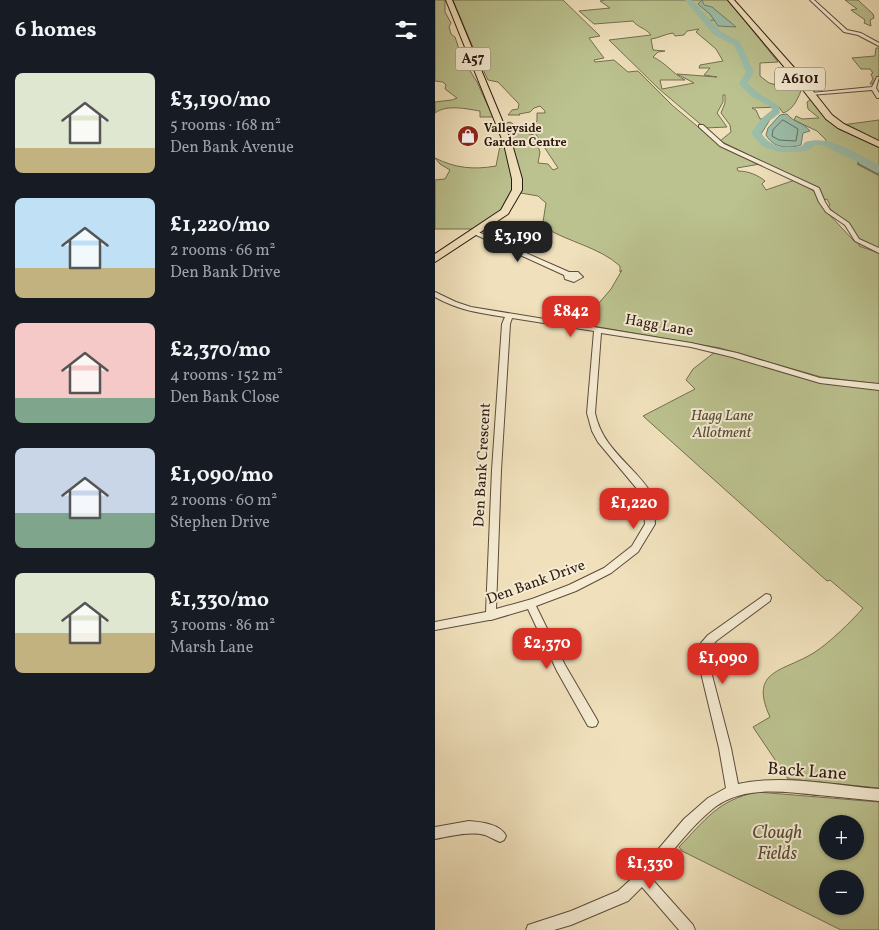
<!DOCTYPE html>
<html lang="en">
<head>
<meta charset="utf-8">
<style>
  body { margin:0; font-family:Vollkorn,serif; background:#242831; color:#f1f3f6; height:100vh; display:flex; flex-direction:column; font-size:19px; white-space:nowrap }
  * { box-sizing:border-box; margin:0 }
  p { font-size:16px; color:#9ea1a6 }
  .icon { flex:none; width:28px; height:28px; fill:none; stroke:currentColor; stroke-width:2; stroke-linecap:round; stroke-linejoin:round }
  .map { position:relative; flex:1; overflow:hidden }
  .side { display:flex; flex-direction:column; background:#171b24; width:435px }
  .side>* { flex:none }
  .tools { position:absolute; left:384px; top:815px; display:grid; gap:10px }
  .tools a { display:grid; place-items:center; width:45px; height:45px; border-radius:50%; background:#171b24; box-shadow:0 1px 4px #0004; font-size:25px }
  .price { position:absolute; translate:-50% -42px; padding:0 11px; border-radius:10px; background:#d93025; color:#fff; font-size:16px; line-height:32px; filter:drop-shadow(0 1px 2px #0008) }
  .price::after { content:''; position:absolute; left:50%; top:30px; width:15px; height:11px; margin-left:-8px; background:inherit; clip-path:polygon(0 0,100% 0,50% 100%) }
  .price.current { background:#222; color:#fff }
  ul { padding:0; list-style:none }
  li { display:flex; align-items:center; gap:15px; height:125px; padding:0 15px }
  li span { display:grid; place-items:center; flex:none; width:140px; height:100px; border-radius:8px; color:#555 }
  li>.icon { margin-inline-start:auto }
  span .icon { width:60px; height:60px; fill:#fffc; stroke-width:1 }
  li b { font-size:21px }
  h2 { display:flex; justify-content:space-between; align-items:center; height:60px; padding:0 15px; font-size:21px }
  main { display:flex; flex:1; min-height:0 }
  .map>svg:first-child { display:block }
</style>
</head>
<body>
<main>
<section class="side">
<h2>6 homes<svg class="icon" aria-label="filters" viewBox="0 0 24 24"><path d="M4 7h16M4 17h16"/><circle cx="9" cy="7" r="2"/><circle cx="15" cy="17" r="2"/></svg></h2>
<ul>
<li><span style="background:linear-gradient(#dfe7d0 75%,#c2b280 0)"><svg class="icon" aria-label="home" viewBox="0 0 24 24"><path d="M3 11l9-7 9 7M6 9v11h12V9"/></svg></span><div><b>£3,190/mo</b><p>5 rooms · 168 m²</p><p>Den Bank Avenue</p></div></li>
<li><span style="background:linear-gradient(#bfe0f5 70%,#c2b280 0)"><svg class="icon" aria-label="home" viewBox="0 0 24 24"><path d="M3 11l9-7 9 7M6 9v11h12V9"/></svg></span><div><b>£1,220/mo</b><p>2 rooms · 66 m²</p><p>Den Bank Drive</p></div></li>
<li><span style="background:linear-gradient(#f6c9c9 75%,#7fa58c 0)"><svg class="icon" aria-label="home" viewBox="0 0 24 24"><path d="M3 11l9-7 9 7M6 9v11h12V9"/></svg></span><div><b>£2,370/mo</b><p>4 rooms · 152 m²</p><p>Den Bank Close</p></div></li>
<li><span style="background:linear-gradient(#c9d6e8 65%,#7fa58c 0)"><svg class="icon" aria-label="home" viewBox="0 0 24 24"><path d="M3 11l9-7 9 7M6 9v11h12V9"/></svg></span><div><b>£1,090/mo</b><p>2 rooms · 60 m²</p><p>Stephen Drive</p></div></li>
<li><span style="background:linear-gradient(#dfe7d0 60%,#c2b280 0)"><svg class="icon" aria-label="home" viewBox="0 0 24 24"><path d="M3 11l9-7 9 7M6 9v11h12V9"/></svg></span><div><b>£1,330/mo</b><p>3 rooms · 86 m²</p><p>Marsh Lane</p></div></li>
</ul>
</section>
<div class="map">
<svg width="444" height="930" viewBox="0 0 444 930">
  <rect width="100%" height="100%" fill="#f0e1bc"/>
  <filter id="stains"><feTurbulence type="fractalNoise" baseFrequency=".004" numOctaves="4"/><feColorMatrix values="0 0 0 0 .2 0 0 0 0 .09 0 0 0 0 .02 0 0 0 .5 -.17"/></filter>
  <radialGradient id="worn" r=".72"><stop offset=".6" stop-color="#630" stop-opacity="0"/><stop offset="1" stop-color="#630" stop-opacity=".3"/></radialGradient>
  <g fill="#bbc28f" stroke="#746e50" fill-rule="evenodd">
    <path d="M0,0H10V12L16,23L14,27L16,34L20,37L27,58L42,82L58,117H45V111C32,109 12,104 0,113V102L17,100L22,98L10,89L11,85L8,82L0,81Z"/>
    <path d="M18,0H128L165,36L154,38L169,58L159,60L160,62L179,60L193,72L203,71L238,106L286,146L325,164L302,168L303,171C313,171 323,175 330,181L327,184L331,190L360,180L379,191L391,211L419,241L425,244L424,246L444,253V384L386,377L285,348L146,324L176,289L187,270L185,272V266C164,247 133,242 109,227L108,222L111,203L103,196L80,192L67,210L43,229H0V180L10,179L15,170L5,164L0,158C20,168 38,170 61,166L65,146L78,143L71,123L75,122L91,133L99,135L105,152L103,163L113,164L118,170L123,168L100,133L96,132L97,126L102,121V113H110V111L105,106L99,108L95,112L84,114L85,115H73L77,110L83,109L84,104L63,82L53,80L43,59L46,58H43L41,54L52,52L50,49L39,50Z"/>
    <path d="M170,0H293L343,62L325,63V76L334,83L366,91C362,100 358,110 348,113L344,107L317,108L321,110L325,119L336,118L326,134L333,144L344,148L363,149L371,144L391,143V140L382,131L359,120L361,116L367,119L384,118L373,109L372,102L376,99C392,124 417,135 444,147V250L424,239L419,231L393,207L395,205L392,199L389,200L385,189L285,141L296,132L295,125L286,113L290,103V95H288V102L282,113L292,127L270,128L224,89L174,40L216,35C211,28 203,28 198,21L159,24L144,11L175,8L165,1ZM264,29L261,32L281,49L288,61L265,65L264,68H275L269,75L282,77L242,74L259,83L227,89L225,80H250C237,73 231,63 218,57L223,52L230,51L218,50L216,39C224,38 230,34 238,33L240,36L249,35L252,31Z"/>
    <polygon points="410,0 423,0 438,14 439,18 435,20 436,26 429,23 430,20 416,10 422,9"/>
    <polygon points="441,48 444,48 444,76 437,84 435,84 438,79 436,74 438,73 435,69 426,69 417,58 440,56"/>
    <polygon points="444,120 444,143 407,125"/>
    <path d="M280,352L393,384L444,389V788L353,779L318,727L335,717C313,669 349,672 380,652C394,643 417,621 428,608L395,580L392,581L208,416L260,389L251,380L258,369Z"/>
    <path d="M322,792L444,802V930H406L247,851L244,847C270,820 283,800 322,792ZM392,824H420V851H392ZM392,879H420V906H392Z"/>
  </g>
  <g fill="#9bbeab" stroke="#6f7c6d">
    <polygon points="267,0 269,5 277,7 301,27 283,26 275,14 263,4"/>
    <path d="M352,114C358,122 369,123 375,131L368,133L366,145C353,149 338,148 331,135L333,128L345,115Z"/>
  </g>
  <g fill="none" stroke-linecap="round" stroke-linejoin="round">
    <polygon stroke="#646c5e" stroke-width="1" points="348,120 363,129 361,141 344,140 337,136 338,130"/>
    <polyline stroke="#6f7c6d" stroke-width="1" points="271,21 279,20"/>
    <polyline stroke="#6f7c6d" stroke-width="2" points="424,160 423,164 444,175"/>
    <path fill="#9bbeab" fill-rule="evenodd" d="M250,0H257L285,31L305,42L319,72L312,83L322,92L344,106L345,113L333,122L326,133C336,148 351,149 367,146L370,142C395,134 422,154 444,165V172L387,145H380L374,150L364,152H343L327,146L316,133L327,118L337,110L336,107L316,96L305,85L304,83L311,72L299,45L279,35Z"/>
    <g stroke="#5d4b3c" stroke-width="2">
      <g id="minor">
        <polygon points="375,0 379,0 412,30 426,33 444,43 444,46 423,35 409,32"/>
        <polygon points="442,77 444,77 441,88 444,93 444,98 442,98 437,90 376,95 374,94 376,93 437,87"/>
        <polygon points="264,125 268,125 289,144 384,188 390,202 395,210 414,223 424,239 444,248 444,253 420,241 410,225 391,212 384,202 379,190 285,146 264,127"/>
        <polygon points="41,231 134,272 143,272 148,277 139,282 130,279 129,275 39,234 38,233"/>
        <path d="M0,292L21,302L36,307L256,343L302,353L385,378L444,384V390L385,383L297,357L256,347L166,333L160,413C168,451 200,465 218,496L220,524L203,552L176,573L141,591L101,606L130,665L161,718L163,722L161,726L157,727L153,726L122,671L93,609L56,620H54L0,630V622L51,612L57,470L67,324L70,317C44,313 23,310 0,297ZM77,318L159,331L152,413L157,431L163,442L208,496L210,524L197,546L169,568L134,585L97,599L61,609L66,470L75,324Z"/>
        <path d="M331,594L335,595L336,598L335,601L281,641L275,648L272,656L296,748L303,784C348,774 398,785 444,789V801C424,799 404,797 383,795C349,792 310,785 280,807C255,827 236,853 216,878L258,925L260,930H244L207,887L193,901L136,925L119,930H91L93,925L136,911L183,891L203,873L249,819L273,798L291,788L284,748L262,656L266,643L273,635Z"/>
        <path d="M34,821C46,822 66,824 71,836L69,840L65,842C60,840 55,837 50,835C34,831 16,836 0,839V827Z"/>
      </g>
    </g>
    <g stroke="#2c1911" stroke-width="2">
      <g id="primary">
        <polygon points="11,0 17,0 77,144 87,179 87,190 73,214 0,262 0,254 66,210 77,190 77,179 69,144"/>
        <polygon points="293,0 299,0 363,72 397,115 409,124 444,141 444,147 403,128 391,119 357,76"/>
      </g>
    </g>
    <use href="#minor" fill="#f5ecd3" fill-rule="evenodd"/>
    <use href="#primary" fill="#f0e1bc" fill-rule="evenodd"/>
  </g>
  <defs>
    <g id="shop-disc" transform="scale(1.125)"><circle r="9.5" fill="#8f2418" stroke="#f5ecd3"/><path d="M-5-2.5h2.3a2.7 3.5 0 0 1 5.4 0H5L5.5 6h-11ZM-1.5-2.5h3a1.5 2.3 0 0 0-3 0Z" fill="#fff"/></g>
  </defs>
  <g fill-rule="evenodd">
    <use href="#shop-disc" x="33" y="136"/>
  </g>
  <g text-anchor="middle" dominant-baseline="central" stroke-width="4" stroke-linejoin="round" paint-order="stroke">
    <g font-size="12" font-weight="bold" fill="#2c1911" stroke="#f5ecd3" text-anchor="start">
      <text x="49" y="129">Valleyside<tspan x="49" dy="14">Garden Centre</tspan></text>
    </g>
    <g fill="#f5ecd3" stroke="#68584b" stroke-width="1">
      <rect x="20.5" y="47.5" width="35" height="23" rx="4"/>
      <rect x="340" y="67.5" width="50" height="23" rx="4"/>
    </g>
    <g font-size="14" font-weight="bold" fill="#2c1911">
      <text x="38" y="59">A57</text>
      <text x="365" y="79">A6101</text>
    </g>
    <g font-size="15" fill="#2c1911" stroke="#f5ecd3">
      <text transform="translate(224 326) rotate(10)">Hagg Lane</text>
      <text transform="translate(48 465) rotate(-87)">Den Bank Crescent</text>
      <text transform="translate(101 583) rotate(-20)">Den Bank Drive</text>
    </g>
    <g font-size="15" font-style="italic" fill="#574c37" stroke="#f5ecd3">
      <text x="287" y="416">Hagg Lane<tspan x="287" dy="17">Allotment</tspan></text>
    </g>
    <g font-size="18" fill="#2c1911" stroke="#f5ecd3">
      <text transform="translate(372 772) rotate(4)">Back Lane</text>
    </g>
    <g font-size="18" font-style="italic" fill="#574c37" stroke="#f5ecd3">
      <text x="342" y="833">Clough<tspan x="342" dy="21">Fields</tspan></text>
    </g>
  </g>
  <rect width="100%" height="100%" filter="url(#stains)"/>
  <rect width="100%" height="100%" fill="url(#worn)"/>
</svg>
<div class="tools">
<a>+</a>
<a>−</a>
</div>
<b class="price current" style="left:83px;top:263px">£3,190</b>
<b class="price" style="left:136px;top:338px">£842</b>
<b class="price" style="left:199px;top:530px">£1,220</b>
<b class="price" style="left:112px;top:670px">£2,370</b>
<b class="price" style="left:288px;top:685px">£1,090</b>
<b class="price" style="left:215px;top:890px">£1,330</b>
</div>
</main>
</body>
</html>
